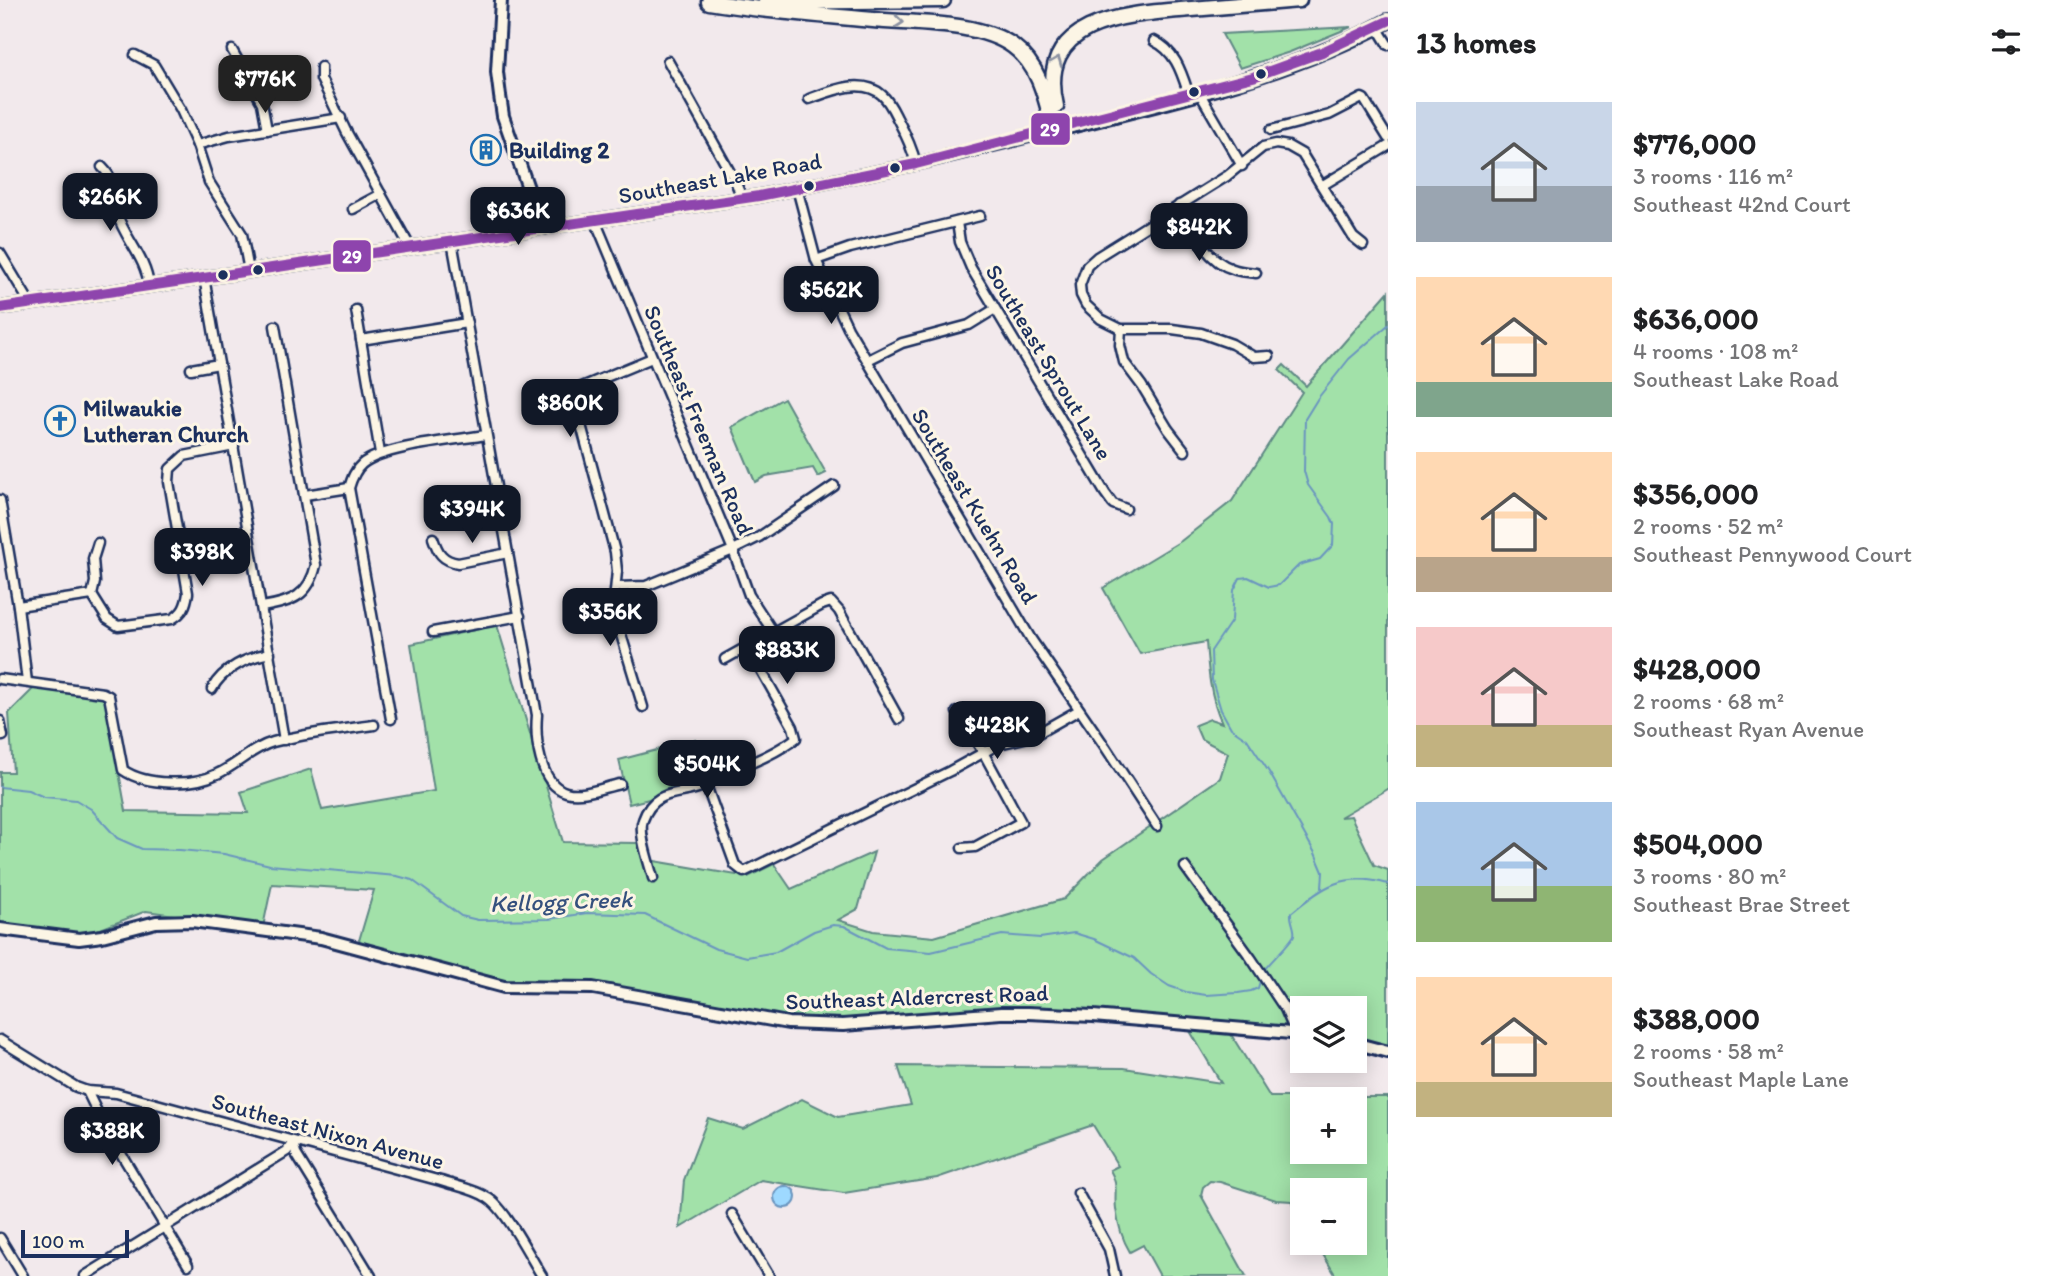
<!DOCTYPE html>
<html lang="en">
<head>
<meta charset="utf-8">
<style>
  body { margin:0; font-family:Itim,sans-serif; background:#f2f2f2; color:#202124; height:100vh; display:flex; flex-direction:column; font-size:26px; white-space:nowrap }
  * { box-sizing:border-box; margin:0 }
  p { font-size:23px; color:#757577 }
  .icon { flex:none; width:38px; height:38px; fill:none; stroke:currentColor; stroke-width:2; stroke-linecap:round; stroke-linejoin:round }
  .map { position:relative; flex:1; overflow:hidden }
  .sheet { display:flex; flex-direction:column; background:#fff; width:665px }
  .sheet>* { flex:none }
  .controls { position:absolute; left:1290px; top:996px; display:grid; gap:14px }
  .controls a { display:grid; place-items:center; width:77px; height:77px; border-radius:0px; background:#fff; box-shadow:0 4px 18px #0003; font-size:35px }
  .scale { position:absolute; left:21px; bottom:18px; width:108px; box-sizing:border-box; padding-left:7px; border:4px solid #1b2f5e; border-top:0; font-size:19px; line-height:24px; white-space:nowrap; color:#1b2f5e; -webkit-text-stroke:5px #fcf5e5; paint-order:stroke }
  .price { position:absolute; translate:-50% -60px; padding:0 16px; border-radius:14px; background:#111827; color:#fff; font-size:23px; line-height:46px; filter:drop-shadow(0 2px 4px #0008) }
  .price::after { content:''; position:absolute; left:50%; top:42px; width:21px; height:16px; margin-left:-10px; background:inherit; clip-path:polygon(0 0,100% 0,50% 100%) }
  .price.active { background:#222; color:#fff }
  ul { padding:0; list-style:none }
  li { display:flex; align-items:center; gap:21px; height:175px; padding:0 28px }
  li span { display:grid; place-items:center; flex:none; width:196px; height:140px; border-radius:0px; color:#555 }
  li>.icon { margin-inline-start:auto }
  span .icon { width:84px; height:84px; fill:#fffc; stroke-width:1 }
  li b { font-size:30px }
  h2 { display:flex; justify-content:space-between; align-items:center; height:84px; padding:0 28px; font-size:30px }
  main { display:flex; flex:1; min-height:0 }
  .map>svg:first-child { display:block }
</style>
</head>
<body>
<main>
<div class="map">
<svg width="1388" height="1276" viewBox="0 0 1388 1276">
  <rect width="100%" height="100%" fill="#f2e9ec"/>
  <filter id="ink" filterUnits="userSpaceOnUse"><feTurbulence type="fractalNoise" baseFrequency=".0143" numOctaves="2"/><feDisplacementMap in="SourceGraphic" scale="14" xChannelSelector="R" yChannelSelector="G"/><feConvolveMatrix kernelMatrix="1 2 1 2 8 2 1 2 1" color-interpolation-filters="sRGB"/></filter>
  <g filter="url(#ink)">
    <g fill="#a2e1a9" stroke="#5e8884" stroke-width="2" fill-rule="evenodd">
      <polygon points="1351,27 1290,52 1240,68 1222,34"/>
      <path d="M1388,292V789L1340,817L1351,816L1374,865L1388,870V1048L1355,1039L1354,1008H1302V1034L1116,1015L807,1022L578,984L524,985L358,944L374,890L272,884L263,927L146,911L88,934L21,929L0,923V772H13L9,713L34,688L99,696L106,701L126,811L248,813L241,792L311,769L322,810L434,791L411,644L497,625L563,842L637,843L643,859L748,877L774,864L791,889L874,852L858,909L838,920L873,931L934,937L1064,899L1103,859L1220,778L1228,753L1201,739L1195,725L1210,719L1222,723C1210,697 1208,670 1206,642L1140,654L1103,588L1181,541L1232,501L1302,392L1279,370L1284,365L1306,386Z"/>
      <polygon points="784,398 826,473 818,477 813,468 766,476 755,482 732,427"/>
      <polygon points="695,740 707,773 700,780 666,789 649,799 629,804 619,760"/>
      <path d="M1190,1031L1230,1033L1270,1097H1388V1276H1336L1316,1243L1354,1242V1190H1302V1218L1292,1201L1276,1200L1220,1182L1210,1181L1203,1187L1201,1195L1246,1276H1160L1143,1245L1130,1252C1122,1239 1118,1225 1116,1209C1114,1193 1119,1185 1110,1170L1118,1166L1093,1125L937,1178L844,1193L761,1180L680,1228L684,1180L708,1118L743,1129L802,1099L838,1117L911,1105L898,1066L1124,1068L1221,1083ZM1302,1099H1354V1152H1302Z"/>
    </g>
    <circle fill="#9ed9ff" stroke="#6a95bf" stroke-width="2" cx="785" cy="1197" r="11"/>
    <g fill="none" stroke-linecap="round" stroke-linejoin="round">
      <g stroke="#6a95bf" stroke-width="2">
        <polyline points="0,787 28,790 44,797 76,800 91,809 117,838 142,849 180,850 224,854 270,865 397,876 412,880 461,916 478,920 549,919 587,913 645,915 716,949 747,957 776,952 814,931 833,925 844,926 886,948 931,952 1002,935 1040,938 1074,933 1094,939 1134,958 1151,974 1169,986 1186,992 1206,995 1238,993 1251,991 1258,988 1261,978"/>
        <polyline points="1322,888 1323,872 1315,853 1269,772 1247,739 1231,728 1221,710 1212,680 1211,651 1232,620 1234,590 1240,578 1248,577 1269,587 1279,585 1299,565 1320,559 1333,545 1334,524 1331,517 1308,485 1304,471 1305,419 1318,398 1349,359 1388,325"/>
        <path d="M1264,970C1270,962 1292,941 1294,935C1296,929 1290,921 1291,913C1323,886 1345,871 1388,884"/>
      </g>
      <g stroke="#1b2f5e" stroke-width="13">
        <g id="street">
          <polyline points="1377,27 1388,45"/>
          <path d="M1154,41C1176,51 1182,74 1189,95"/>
          <polyline points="232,50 262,103 267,130"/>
          <polyline points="135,55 154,65 181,110 197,145 209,182 242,234 249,271"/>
          <polyline points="668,61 736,183 742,198"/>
          <polyline points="321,67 321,79 346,131 410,247"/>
          <polyline points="1199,92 1242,166"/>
          <path d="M809,99C831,91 862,77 882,95C889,101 893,110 897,118C905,133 912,147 916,164"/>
          <polyline points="1271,130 1329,115 1362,98 1364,99 1388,138"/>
          <polyline points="197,145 229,136 341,118"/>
          <path d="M102,167C119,184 111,194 117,214C125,239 146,258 149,286"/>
          <polyline points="1323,185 1388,146"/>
          <polyline points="797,188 816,260 848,328 1031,639 1106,748 1157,826"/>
          <path d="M1179,205C1192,228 1206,261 1233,269C1240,272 1249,272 1256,273"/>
          <polyline points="353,209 381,194"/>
          <polyline points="595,220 733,550 749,595 773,632"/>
          <polyline points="957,222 960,242 971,268 1105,493 1113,504 1126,509"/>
          <path d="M452,241L537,715C535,738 539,784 566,792C582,797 604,787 620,784"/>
          <polyline points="0,253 30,303"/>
          <polyline points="816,260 850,248 980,216"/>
          <polyline points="204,277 284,740"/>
          <polyline points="356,310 380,453"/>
          <polyline points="1121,329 1120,345 1124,362 1142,386 1168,429 1185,451"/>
          <polyline points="361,340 467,323"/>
          <polyline points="1269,356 1254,357 1232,344 1201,333 1172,329 1121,329 1101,319 1086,305 1081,295 1080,285 1087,266 1097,257 1227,176 1263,147 1276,144 1288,146 1302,154 1353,237 1363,245"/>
          <polyline points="868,360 902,343 969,325 995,309"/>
          <polyline points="191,369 219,364"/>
          <polyline points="305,495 349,488"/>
          <polyline points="0,500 18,606 27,682"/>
          <path d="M433,538C438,553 442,560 458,563L508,553"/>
          <polyline points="617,587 646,586 733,550 759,537 834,486"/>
          <path d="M92,595L107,619L118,626L172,619C183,613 186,606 188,593L169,482L170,469L184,456L234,446"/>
          <polyline points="92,595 95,582 93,559 98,543"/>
          <polyline points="18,606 92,595"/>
          <path d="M262,607C292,602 309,596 316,565L275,326"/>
          <polyline points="433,632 520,616"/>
          <polyline points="725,659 822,605 831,602 839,611 899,719"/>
          <path d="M0,679L103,693L109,696L123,770C146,786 193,786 217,774C237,765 252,748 273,742C306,733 341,730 374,725"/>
          <path d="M212,689C222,669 248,657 270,653"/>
          <polyline points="643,707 616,618 614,601 617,571 615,552 572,391 652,358"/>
          <polyline points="957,712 983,752 1021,822 975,847 962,848"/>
          <path d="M391,719L349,488C352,478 355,470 362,464C383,446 457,440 486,435"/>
          <polyline points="0,721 3,736 0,735"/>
          <polyline points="706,785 735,865 744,872 950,771 999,744 1033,736 1079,710"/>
          <polyline points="1185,867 1251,958 1285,1009 1296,1034"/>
          <path d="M653,878C649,863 638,833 643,820C655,786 683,797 705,785C709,784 711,780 714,779C742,766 771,757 796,738L793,727L748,647"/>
          <path d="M0,1040L76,1087L87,1091L116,1093L441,1181C456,1186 475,1189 488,1198C506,1209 530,1257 542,1276"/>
          <polyline points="87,1091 102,1122 188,1265"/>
          <polyline points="293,1142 296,1154 371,1276"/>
          <polyline points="1078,1193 1109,1249 1115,1276"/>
          <polyline points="732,1214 769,1276"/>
          <polyline points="0,1238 23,1276"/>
          <polyline points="85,1276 287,1151 293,1142"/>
        </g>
      </g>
      <g stroke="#1b2f5e" stroke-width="16">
        <g id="secondary">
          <polyline points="501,0 497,72 500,96 503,116 537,214 544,228"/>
          <polyline points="0,308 759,196 916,164 1054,130"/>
          <polyline points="0,929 79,939 102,936 156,922 192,921 321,938 504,987 593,988 788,1023 843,1025 1001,1013 1028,1013 1093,1016 1302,1034"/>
          <polyline points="1354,1043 1388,1052"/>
        </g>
      </g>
      <g stroke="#1b2f5e" stroke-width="18">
        <path id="primary" d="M1054,130C1167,102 1285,77 1388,21"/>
      </g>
      <g stroke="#1b2f5e" stroke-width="19">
        <g id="highway">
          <path d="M709,2C763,11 818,15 873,20C914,24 978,21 1013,46C1040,66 1046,99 1054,130"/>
          <polyline points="766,2 943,0"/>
          <path d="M1056,106C1035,17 1130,14 1192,9C1227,6 1263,3 1299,0"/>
        </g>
      </g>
      <use href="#street" stroke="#fcf5e5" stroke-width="8"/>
      <use href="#secondary" stroke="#fcf5e5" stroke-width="10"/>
      <use href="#primary" stroke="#fcf5e5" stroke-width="12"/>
      <use href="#highway" stroke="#fcf5e5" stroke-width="14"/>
      <g stroke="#fcf5e5" stroke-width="16">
        <polyline id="bus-1" points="0,308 759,196 916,164 1253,77 1322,52 1388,21"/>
      </g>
      <use href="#bus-1" stroke="#8e44ad" stroke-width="10"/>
    </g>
    <defs><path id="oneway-chevron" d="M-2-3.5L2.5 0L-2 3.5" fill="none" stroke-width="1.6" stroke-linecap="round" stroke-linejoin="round" transform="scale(1.75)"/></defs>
    <g stroke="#8c92a2">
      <use href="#oneway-chevron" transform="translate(899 22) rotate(5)"/>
      <use href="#oneway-chevron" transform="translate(1057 61) rotate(-68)"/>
    </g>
  </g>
  <defs>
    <g id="building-ring" transform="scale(1.575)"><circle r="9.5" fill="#fcf5e5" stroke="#1f6fb2" stroke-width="1.5"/><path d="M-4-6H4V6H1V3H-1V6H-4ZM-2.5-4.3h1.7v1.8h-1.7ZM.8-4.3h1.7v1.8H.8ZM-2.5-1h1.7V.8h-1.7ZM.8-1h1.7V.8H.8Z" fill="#1f6fb2"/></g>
    <g id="church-ring" transform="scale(1.575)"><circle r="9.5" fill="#fcf5e5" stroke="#1f6fb2" stroke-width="1.5"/><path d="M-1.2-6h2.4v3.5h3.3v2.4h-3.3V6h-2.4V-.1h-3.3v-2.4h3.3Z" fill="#1f6fb2"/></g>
  </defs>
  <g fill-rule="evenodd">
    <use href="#building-ring" x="486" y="150"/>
    <use href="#church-ring" x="60" y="421"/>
  </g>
  <g fill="#1b2f5e" stroke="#fcf5e5" stroke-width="2.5">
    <circle cx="1261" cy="74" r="6"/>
    <circle cx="1194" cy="92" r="6"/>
    <circle cx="895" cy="168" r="6"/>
    <circle cx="809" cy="186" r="6"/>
    <circle cx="258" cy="270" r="6"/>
    <circle cx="223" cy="275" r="6"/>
  </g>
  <g text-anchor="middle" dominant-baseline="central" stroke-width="6" stroke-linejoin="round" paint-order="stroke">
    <g font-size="23" font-weight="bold" fill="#1b2f5e" stroke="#fcf5e5" text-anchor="start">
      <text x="509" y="150">Building 2</text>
      <text x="83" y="408">Milwaukie<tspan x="83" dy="26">Lutheran Church</tspan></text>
    </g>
    <g font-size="23" fill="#1b2f5e" stroke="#fcf5e5">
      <text transform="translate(720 178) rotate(-10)">Southeast Lake Road</text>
      <text transform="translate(1049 362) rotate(59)">Southeast Sprout Lane</text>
      <text transform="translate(699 420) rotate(67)">Southeast Freeman Road</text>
      <text transform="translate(975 506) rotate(59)">Southeast Kuehn Road</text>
      <text transform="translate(917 997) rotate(-2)">Southeast Aldercrest Road</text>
      <text transform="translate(328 1131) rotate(15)">Southeast Nixon Avenue</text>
    </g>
    <g font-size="24" font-style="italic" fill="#35517e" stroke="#fcf5e5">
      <text transform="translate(561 901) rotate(-2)">Kellogg Creek</text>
    </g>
  </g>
  <g stroke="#fcf5e5" stroke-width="2.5">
    <rect x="1030" y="112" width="41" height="34" rx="7" fill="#8e44ad"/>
    <rect x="332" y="239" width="40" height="34" rx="7" fill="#8e44ad"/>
  </g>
  <g font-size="19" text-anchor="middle" font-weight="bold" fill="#fff">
    <text x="1050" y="136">29</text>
    <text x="352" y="263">29</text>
  </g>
</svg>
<div class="controls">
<a><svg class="icon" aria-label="layers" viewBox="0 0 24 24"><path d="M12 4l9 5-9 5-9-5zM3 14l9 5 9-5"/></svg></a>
<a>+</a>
<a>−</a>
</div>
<div class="scale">100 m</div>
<b class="price active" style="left:265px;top:115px">$776K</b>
<b class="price" style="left:110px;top:233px">$266K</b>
<b class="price" style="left:518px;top:247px">$636K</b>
<b class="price" style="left:1199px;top:263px">$842K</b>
<b class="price" style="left:831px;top:326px">$562K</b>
<b class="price" style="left:570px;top:439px">$860K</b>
<b class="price" style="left:472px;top:545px">$394K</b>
<b class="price" style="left:202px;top:588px">$398K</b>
<b class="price" style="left:610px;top:648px">$356K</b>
<b class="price" style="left:787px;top:686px">$883K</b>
<b class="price" style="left:997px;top:761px">$428K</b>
<b class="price" style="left:707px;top:800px">$504K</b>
<b class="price" style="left:112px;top:1167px">$388K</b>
</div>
<section class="sheet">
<h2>13 homes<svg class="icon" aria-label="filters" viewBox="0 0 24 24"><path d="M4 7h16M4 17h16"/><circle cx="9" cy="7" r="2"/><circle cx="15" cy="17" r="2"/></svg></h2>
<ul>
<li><span style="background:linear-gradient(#c9d6e8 60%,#9aa5b1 0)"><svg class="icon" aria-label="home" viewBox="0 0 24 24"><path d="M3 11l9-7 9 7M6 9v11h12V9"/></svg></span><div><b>$776,000</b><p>3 rooms · 116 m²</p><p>Southeast 42nd Court</p></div></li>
<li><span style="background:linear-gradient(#ffd9b3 75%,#7fa58c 0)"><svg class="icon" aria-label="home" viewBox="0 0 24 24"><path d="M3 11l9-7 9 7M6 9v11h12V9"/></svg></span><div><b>$636,000</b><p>4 rooms · 108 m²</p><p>Southeast Lake Road</p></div></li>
<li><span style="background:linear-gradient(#ffd9b3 75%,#b9a48a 0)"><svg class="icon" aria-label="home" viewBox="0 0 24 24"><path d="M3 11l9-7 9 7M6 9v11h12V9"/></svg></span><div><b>$356,000</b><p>2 rooms · 52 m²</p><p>Southeast Pennywood Court</p></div></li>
<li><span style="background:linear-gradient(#f6c9c9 70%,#c2b280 0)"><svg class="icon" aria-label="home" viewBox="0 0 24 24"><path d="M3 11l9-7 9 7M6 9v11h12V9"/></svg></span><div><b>$428,000</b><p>2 rooms · 68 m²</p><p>Southeast Ryan Avenue</p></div></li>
<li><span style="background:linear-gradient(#a9c7e8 60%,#8fb573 0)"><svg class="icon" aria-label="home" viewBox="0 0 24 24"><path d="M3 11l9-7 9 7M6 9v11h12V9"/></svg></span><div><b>$504,000</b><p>3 rooms · 80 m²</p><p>Southeast Brae Street</p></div></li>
<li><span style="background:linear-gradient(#ffd9b3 75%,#c2b280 0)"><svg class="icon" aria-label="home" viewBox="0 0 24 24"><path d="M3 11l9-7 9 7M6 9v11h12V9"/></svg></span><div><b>$388,000</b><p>2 rooms · 58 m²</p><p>Southeast Maple Lane</p></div></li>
</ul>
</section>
</main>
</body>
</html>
